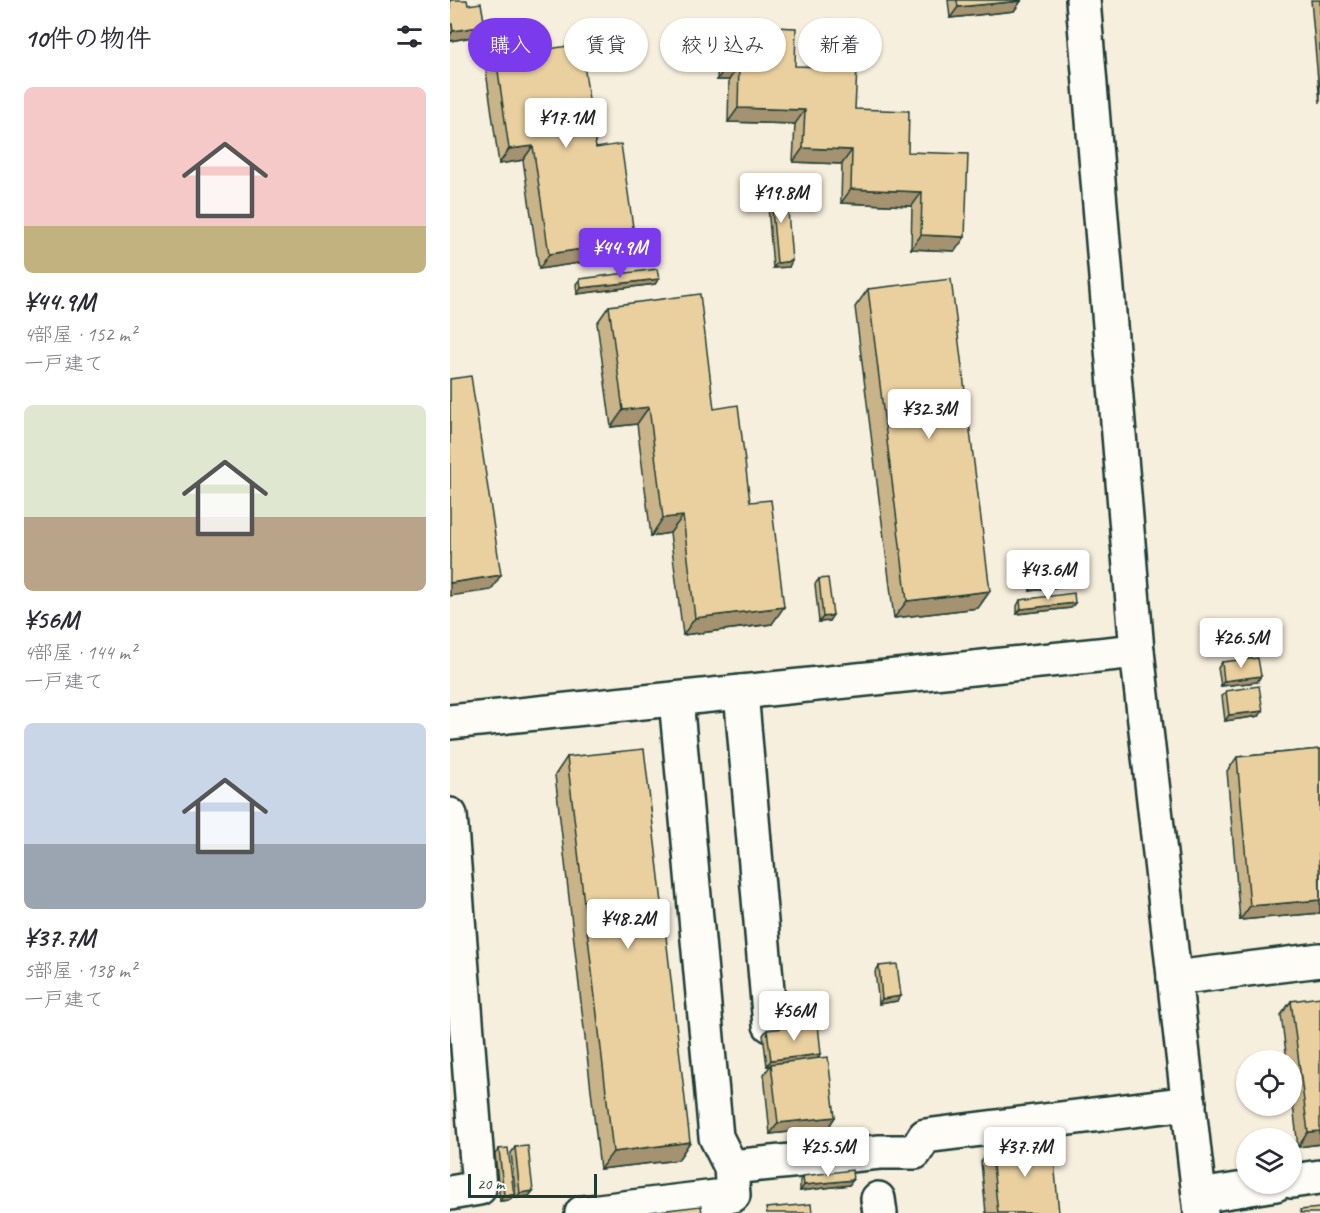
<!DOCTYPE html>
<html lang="ja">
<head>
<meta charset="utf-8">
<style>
  body { margin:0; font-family:Caveat,"Klee One",sans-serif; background:#f2f2f3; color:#2b2b33; height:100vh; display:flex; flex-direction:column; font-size:22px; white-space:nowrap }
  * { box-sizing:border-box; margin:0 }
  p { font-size:20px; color:#7c7c81 }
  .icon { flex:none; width:33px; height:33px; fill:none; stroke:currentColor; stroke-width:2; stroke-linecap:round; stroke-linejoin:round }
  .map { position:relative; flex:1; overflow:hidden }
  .sheet { display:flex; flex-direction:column; background:#fff; width:450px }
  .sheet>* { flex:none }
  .hud { position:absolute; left:18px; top:18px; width:570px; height:54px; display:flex; gap:12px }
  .fabs { position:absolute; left:786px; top:1050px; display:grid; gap:12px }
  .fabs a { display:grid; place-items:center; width:66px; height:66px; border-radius:50%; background:#fff; box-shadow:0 2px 4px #0004; font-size:30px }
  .scale { position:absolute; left:18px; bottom:15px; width:129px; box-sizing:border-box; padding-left:6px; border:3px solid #1f3d34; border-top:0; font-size:16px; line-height:21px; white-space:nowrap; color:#1f3d34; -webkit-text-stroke:4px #fdfcf7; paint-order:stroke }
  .price { position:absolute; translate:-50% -51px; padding:0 14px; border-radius:6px; background:#fff; color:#222; font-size:20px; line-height:39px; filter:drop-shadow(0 2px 3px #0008) }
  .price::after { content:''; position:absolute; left:50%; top:36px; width:18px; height:14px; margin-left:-9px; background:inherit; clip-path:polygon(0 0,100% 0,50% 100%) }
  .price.current { background:#7c3aed; color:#fff }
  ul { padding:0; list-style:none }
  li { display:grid; align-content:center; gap:12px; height:318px; padding:0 24px }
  li span { display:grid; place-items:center; height:186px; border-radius:9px; color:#555 }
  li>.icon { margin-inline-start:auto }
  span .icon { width:108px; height:108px; fill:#fffc; stroke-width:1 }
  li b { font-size:26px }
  h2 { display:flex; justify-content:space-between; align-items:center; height:72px; padding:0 24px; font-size:26px }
  .chip { padding:0 21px; border-radius:27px; background:#fff; box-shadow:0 2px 4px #0004; font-size:21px; line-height:54px }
  .chip.current { background:#7c3aed; color:#fff }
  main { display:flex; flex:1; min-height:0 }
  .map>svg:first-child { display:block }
</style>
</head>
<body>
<main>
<section class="sheet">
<h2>10件の物件<svg class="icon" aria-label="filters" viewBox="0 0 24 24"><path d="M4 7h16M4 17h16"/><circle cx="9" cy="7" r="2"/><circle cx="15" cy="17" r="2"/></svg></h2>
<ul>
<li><span style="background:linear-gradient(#f6c9c9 75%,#c2b280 0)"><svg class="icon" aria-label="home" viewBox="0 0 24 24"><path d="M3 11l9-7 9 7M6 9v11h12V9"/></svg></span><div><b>¥44.9M</b><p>4部屋 · 152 m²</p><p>一戸建て</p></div></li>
<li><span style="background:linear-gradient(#dfe7d0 60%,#b9a48a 0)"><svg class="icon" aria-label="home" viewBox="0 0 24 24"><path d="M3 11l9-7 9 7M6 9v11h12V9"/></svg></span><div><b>¥56M</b><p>4部屋 · 144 m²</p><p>一戸建て</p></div></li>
<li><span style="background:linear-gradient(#c9d6e8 65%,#9aa5b1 0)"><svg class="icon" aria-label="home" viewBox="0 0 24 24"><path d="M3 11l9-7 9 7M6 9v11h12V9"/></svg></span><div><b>¥37.7M</b><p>5部屋 · 138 m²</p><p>一戸建て</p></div></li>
</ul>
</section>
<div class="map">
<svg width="870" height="1213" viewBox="0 0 870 1213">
  <rect width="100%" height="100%" fill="#f7efdd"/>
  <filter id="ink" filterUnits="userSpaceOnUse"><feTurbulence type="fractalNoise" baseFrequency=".0167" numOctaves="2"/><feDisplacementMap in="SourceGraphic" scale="12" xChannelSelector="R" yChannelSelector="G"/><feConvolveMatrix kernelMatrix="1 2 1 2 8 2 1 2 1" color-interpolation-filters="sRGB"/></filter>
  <g filter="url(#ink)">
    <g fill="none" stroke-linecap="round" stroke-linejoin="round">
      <g stroke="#1f3d34" stroke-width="38">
        <g id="minor">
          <polyline points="633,0 687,651"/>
          <polyline points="291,692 320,1025"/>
          <polyline points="0,722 687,651 751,1213"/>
          <polyline points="0,815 29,1188 0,1193"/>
          <polyline points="724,978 870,960"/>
          <polyline points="281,1167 430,1152 465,1152 475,1136 739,1103"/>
          <polyline points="842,1181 870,1177"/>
          <polyline points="749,1196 826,1184"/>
          <polyline points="428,1199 430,1213"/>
          <polyline points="132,1213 283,1195 281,1167 266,1137 226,699"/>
        </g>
      </g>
      <use href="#minor" stroke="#fdfcf7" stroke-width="33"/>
    </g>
    <g fill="#c9b389" stroke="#1f3d34" stroke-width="1.5">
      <polygon points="0,0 18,5 35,26 27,36 0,41"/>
      <polygon points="498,0 571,0 571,1 564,11 500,18"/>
      <polygon points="861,0 870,0 870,103"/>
      <polygon points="279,25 345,66 405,109 458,152 505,251 461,249 462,206 391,203 392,164 343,162 345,124 278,122 279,80 267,80 269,39"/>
      <polygon points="46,57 146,148 185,241 175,256 89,269 73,160 49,164 36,71"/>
      <polygon points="320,187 339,267 323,268 317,193"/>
      <polygon points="130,279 209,279 205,284 127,294 126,284"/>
      <polygon points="418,289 540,591 528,608 444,618 405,307"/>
      <polygon points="159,306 264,409 300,502 322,624 233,635 220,533 201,536 187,424 161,427 147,323"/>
      <polygon points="582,576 633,579 629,584 580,591 579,582"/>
      <polygon points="369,579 379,621 369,622 365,584"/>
      <polygon points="570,600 621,608 567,614 567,606"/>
      <polygon points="772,662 807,682 771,686 768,668"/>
      <polygon points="776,691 809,716 775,721 772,696"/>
      <polygon points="870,749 870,913 790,920 777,771 787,757"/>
      <polygon points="117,757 240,1142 228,1160 150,1169 105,775"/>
      <polygon points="429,966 451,996 447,1001 429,1004 425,972"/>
      <polygon points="841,1001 870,1144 848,1147 842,1097 842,1060 837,1060 831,1015"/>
      <polygon points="317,1030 371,1054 368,1059 385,1117 378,1128 320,1134 314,1074 321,1065 317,1066 313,1035"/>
      <polygon points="65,1147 83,1191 79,1196 66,1198 61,1153"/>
      <polygon points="541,1147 609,1213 536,1213 531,1162"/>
      <polygon points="49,1149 64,1195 60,1200 50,1201 45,1154"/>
      <polygon points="353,1176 403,1180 399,1185 350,1191 350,1181"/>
    </g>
    <g fill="#a4926f" stroke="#1f3d34" stroke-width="1.5">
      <polygon points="571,1 564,11 500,18 508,7"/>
      <polygon points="35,26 27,36 0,41 0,35 3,31"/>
      <polygon points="277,65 289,65 279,80 267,80"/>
      <polygon points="288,108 355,110 345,124 278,122"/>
      <polygon points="83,146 73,160 49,164 59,149"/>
      <polygon points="353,148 402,150 392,164 343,162"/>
      <polygon points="401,189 472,192 462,206 391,203"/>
      <polygon points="471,235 515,237 505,251 461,249"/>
      <polygon points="185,241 175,256 89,269 99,254"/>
      <polygon points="342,261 339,267 323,268 327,263"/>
      <polygon points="209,279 205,284 127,294 131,288"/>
      <polygon points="199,407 187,424 161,427 173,410"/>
      <polygon points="233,516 220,533 201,536 213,518"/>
      <polygon points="51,575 41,590 0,596 0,583"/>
      <polygon points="633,579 629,584 580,591 583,585"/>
      <polygon points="540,591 528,608 444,618 457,601"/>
      <polygon points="625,603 621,608 567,614 571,609"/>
      <polygon points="334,607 322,624 233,635 245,618"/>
      <polygon points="383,615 379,621 369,622 373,617"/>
      <polygon points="811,676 807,682 771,686 774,681"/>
      <polygon points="813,711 809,716 775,721 779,715"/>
      <polygon points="870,900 870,913 790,920 800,906"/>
      <polygon points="451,996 447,1001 429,1004 432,999"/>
      <polygon points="371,1054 367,1059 317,1066 321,1060"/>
      <polygon points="385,1117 378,1128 320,1134 328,1123"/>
      <polygon points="870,1131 870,1144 848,1147 858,1132"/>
      <polygon points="240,1142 228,1160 150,1169 163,1152"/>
      <polygon points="403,1180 399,1185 350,1191 354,1185"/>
      <polygon points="83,1191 79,1196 66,1198 70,1193"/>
      <polygon points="54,1195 64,1195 60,1200 50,1201"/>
    </g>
    <g fill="#ead09f" stroke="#1f3d34" stroke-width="1.5">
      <polygon points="0,0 17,0 18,5 31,3 35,26 3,31 2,24 0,24"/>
      <polygon points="507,0 571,0 571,1 508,7"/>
      <polygon points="279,25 346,28 345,66 407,68 405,109 459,111 458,152 518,154 515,237 471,235 472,192 401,189 402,150 353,148 355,110 288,108 289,65 277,65"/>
      <polygon points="131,44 146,148 171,144 185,241 99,254 83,146 59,149 46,57"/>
      <polygon points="336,186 342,261 327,263 320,187"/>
      <polygon points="207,269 209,279 131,288 130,279"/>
      <polygon points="501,279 540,591 457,601 418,289"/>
      <polygon points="250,294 264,409 288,405 300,502 321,500 334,607 245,618 233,516 213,518 199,407 173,410 159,306"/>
      <polygon points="21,376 51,575 0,583 0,379"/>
      <polygon points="632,570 633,579 583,585 582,576"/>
      <polygon points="378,578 383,615 373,617 369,579"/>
      <polygon points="624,593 625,603 571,609 570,600"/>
      <polygon points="808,658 811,676 774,681 772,662"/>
      <polygon points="809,686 813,711 779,715 776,691"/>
      <polygon points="194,749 240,1142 163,1152 117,757"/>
      <polygon points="870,749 870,847 869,847 870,900 800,906 787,757"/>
      <polygon points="447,964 451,996 432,999 429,966"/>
      <polygon points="870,997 870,1131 858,1132 841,1001"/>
      <polygon points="368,1024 371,1054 321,1060 317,1030"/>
      <polygon points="378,1057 385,1117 328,1123 321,1064"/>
      <polygon points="602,1141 609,1213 548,1213 541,1147"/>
      <polygon points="78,1146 83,1191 70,1193 65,1147"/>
      <polygon points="58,1148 64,1195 54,1195 49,1149"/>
      <polygon points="402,1170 403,1180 354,1185 353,1176"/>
      <polygon points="361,1204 362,1213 317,1213 316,1208"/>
      <polygon points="251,1206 252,1213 200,1213 200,1212"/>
      <polygon points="870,1208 870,1213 851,1213 850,1210"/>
    </g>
  </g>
</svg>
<div class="fabs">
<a><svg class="icon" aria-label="locate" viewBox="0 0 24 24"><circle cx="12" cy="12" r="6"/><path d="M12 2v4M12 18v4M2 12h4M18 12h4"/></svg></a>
<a><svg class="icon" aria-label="layers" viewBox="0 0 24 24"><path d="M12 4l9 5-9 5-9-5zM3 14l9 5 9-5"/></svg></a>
</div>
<div class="scale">20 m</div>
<b class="price" style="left:116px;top:149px">¥17.1M</b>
<b class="price" style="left:331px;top:224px">¥19.8M</b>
<b class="price current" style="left:170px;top:279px">¥44.9M</b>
<b class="price" style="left:479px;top:440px">¥32.3M</b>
<b class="price" style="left:598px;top:601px">¥43.6M</b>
<b class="price" style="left:791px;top:669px">¥26.5M</b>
<b class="price" style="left:178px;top:950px">¥48.2M</b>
<b class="price" style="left:344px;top:1042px">¥56M</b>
<b class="price" style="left:378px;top:1178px">¥25.5M</b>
<b class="price" style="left:575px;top:1178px">¥37.7M</b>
<div class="hud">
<a class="chip current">購入</a>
<a class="chip">賃貸</a>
<a class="chip">絞り込み</a>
<a class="chip">新着</a>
</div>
</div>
</main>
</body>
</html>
